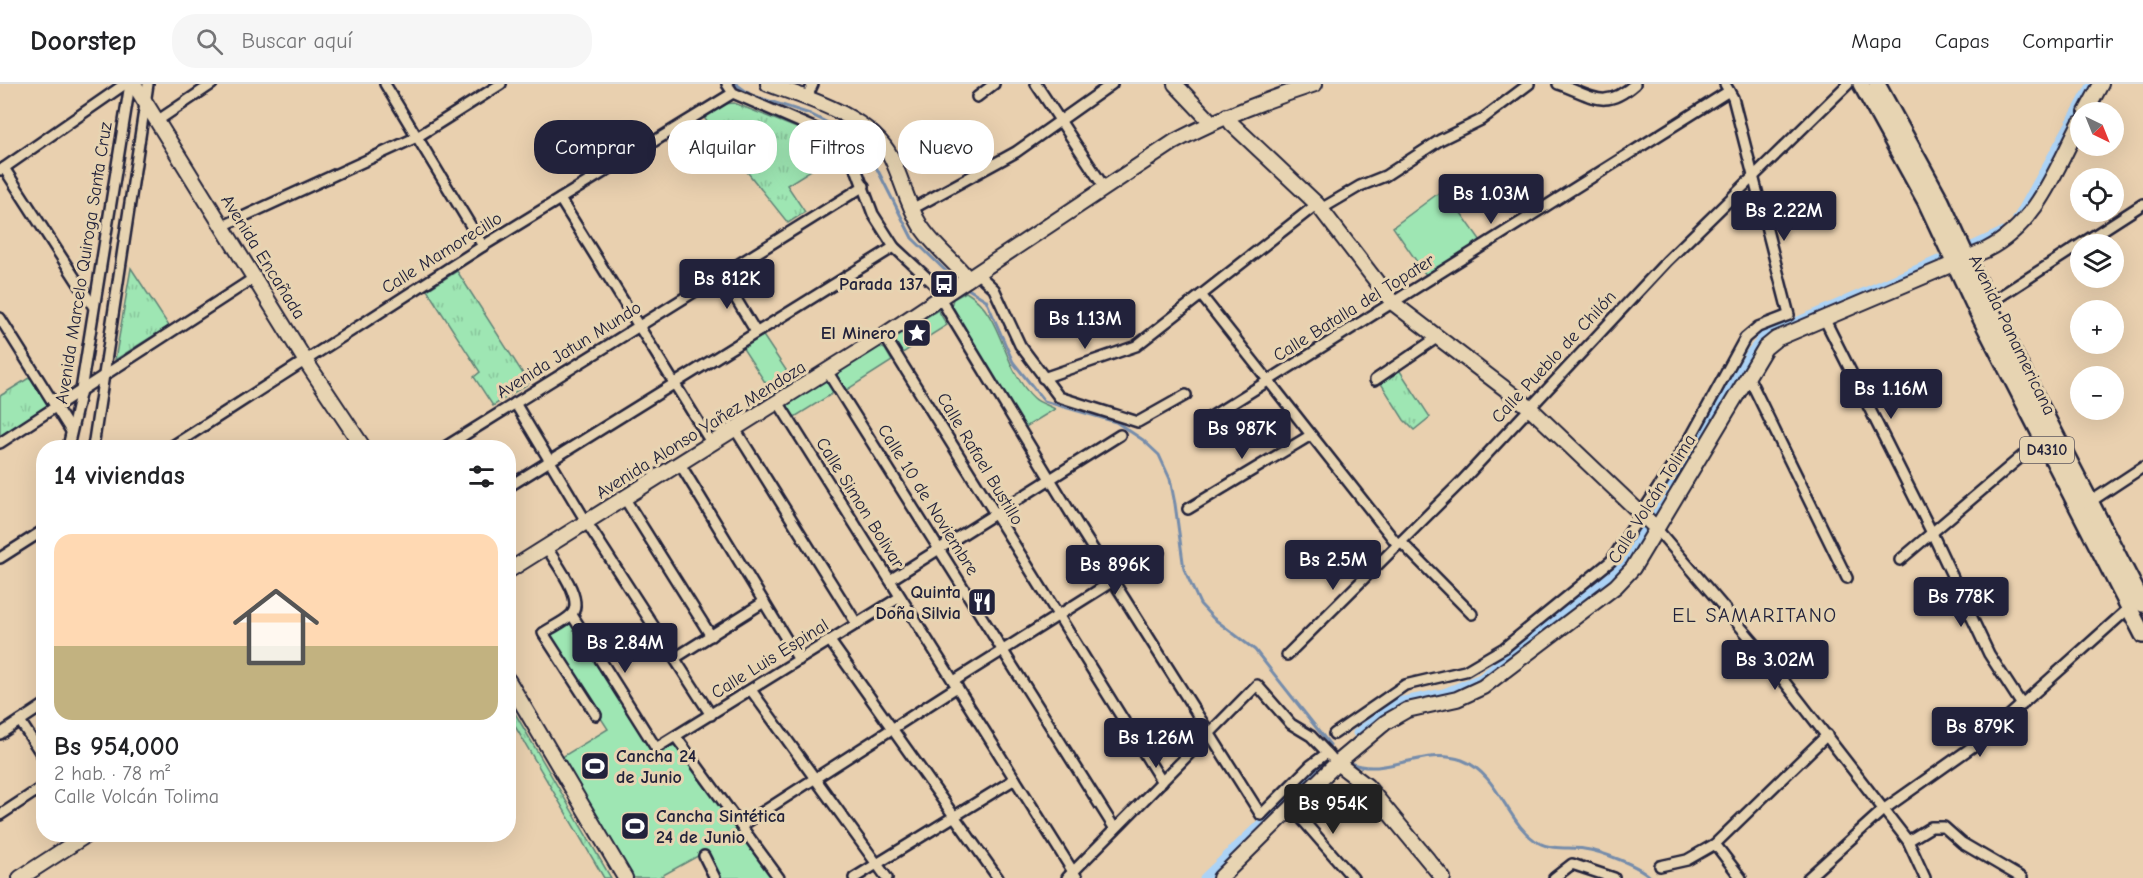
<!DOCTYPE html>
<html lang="es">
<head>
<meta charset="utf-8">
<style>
  body { margin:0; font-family:"Comic Neue",sans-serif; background:#f6f6f6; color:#202124; height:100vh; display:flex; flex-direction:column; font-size:22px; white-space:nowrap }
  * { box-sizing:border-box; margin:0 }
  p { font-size:20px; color:#757577 }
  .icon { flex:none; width:33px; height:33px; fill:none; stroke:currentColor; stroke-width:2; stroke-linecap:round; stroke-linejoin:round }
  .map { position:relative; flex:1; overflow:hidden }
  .side { position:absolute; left:36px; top:356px; width:480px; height:402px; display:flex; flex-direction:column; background:#fff; border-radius:24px; box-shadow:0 6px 24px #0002 }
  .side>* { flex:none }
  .hud { position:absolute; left:534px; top:36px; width:570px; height:54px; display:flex; gap:12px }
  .needle { width:39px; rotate:137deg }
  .tools { position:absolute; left:2070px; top:18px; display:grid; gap:12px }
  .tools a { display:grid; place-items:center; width:54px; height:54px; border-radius:50%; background:#fff; box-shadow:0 6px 24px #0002; font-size:30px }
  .price { position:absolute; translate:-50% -51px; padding:0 14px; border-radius:6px; background:#22223b; color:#fff; font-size:20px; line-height:39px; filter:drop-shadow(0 2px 3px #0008) }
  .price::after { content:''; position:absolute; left:50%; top:36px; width:18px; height:14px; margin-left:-9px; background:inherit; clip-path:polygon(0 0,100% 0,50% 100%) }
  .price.on { background:#222; color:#fff }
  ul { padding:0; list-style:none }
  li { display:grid; align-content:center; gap:12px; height:318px; padding:0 18px }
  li+li { border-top:2px solid #e0e0e0 }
  li span { display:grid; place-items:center; height:186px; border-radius:18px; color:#555 }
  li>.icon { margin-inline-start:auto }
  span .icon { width:108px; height:108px; fill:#fffc; stroke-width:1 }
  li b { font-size:26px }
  h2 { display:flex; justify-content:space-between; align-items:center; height:72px; padding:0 18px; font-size:26px }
  .pill { padding:0 21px; border-radius:24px; background:#fff; box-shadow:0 6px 24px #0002; font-size:21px; line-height:54px }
  .pill.on { background:#22223b; color:#fff }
  header { display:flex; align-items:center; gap:36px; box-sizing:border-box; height:84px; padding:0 30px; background:#fff; border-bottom:2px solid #e0e0e0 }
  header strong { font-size:28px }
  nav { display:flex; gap:33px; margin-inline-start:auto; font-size:21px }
  .search { width:420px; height:54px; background:#f6f6f6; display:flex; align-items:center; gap:15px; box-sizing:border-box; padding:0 21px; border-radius:24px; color:#757577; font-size:22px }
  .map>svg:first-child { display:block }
</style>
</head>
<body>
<header>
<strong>Doorstep</strong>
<div class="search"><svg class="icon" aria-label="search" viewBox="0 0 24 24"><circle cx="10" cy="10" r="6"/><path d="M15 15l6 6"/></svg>Buscar aquí</div>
<nav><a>Mapa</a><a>Capas</a><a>Compartir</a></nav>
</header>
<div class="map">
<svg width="2143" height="794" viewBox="0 0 2143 794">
  <defs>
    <pattern id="grass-tufts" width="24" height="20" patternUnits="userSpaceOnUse" patternTransform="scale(1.5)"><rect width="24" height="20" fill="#9ee6b3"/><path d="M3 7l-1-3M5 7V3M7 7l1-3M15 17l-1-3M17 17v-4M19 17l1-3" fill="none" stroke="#88c59b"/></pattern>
  </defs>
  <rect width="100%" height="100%" fill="#e9d0af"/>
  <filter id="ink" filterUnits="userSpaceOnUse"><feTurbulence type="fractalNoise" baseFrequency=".0167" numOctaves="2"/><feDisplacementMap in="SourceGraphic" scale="12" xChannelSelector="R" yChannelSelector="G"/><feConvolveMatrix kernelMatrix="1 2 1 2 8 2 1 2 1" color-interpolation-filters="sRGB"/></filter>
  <g filter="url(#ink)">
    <g fill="url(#grass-tufts)" stroke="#608477" stroke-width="1.5">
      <polygon points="734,19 819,53 837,70 787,101 805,128 788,139 705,35 707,28 723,20"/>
      <polygon points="131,184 169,242 115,276"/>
      <polygon points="457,187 529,299 493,322 474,293 480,288 427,206"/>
      <polygon points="1398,284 1430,333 1414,346 1404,336 1380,298"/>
      <polygon points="32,292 50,321 0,352 0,312"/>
      <polygon points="509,619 611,794 604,794 509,632"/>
    </g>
    <g fill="#9ee6b3" stroke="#608477" stroke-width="1.5">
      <polygon points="1444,105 1481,157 1426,191 1393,143"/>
      <path d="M966,208C1004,230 1001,284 1034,314C1039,319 1048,321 1055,325L1024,344L951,222L953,215Z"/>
      <polygon points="938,226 947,241 901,270 893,257 893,253"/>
      <polygon points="762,250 794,298 774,312 742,263"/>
      <polygon points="878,262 885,265 892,277 845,307 836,293 838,288"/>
      <polygon points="824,296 828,297 835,308 793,334 786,323 787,318"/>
      <polygon points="570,538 655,672 676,660 774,794 720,794 705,768 658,794 629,794 562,673 608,645 548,552"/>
    </g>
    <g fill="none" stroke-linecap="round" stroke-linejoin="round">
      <g stroke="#758cab" stroke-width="3">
        <polyline points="736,0 751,11 810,30 840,45 859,60 870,71 912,154 957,198"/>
        <polyline points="965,203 986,216 1013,278 1044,317 1116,338 1143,356 1159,371 1170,395 1175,420 1184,485 1200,520 1213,534 1255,566 1330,661"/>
        <path d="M1350,679C1386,694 1423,662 1462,676C1500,691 1507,741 1539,759C1552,766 1570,763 1584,765C1600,767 1641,782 1651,794"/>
      </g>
      <g stroke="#acd3f6" stroke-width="9">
        <polyline points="2017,135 2092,0"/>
        <polyline points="1972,162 2002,148"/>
        <polyline points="1357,649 1398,618 1444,609 1481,594 1617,487 1751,268 1764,252 1938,176"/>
        <polyline points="1204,794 1318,684"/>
      </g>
      <g stroke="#22223b" stroke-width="14">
        <g id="street">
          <polyline points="385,0 483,162"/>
          <polyline points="727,0 733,9 823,48 836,58 857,87 873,130 894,163 935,201 940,214 1081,446 1261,731 1311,681 1327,669"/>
          <polyline points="1036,0 1104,103"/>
          <path d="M1558,0C1593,12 1604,27 1635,0"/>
          <polyline points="807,13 813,0"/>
          <polyline points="977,13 994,0"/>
          <polyline points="157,37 212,0"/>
          <polyline points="4,84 93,222"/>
          <polyline points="1,86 125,0"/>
          <polyline points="560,115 712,360"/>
          <polyline points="912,125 1016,68 1112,0"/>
          <polyline points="1321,125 1360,102 1385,92 1440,56 1481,36 1529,0"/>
          <polyline points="223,142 417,53 501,0"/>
          <polyline points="977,189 994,205 1020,261 1059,313 1138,338 1186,311"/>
          <polyline points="721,190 756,248"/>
          <polyline points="1201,211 1398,461"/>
          <polyline points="1988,220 2143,120"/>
          <polyline points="0,234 71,347"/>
          <polyline points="1825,236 1932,449 1989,570 2022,621"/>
          <polyline points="884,251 1162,698"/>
          <polyline points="827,287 1115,745"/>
          <polyline points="1748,292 1847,494"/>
          <polyline points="1043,294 1136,262 1317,120"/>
          <polyline points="1375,296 1438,253"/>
          <polyline points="778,318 1077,794"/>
          <polyline points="515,319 587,439 711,631"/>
          <polyline points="1209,334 1729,7"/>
          <polyline points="735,345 857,540"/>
          <polyline points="0,359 254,194"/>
          <polyline points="68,363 81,306 130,0"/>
          <polyline points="93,363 148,0"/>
          <polyline points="171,363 483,162 733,9"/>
          <polyline points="445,363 864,102"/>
          <polyline points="680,380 799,576"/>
          <polyline points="508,403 894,163"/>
          <polyline points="625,415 711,552"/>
          <polyline points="2090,418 2143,383"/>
          <polyline points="1188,425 1311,351"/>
          <polyline points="1656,444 1756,561 1908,757 1925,794"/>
          <polyline points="1401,458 1472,530"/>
          <path d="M547,464C555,478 586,516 571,531C564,538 552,543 543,549L596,631"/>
          <polyline points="0,474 44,446"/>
          <polyline points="1900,476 2042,355"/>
          <polyline points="890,496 1120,351"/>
          <polyline points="572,531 656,664 900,513"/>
          <polyline points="830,557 998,794"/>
          <polyline points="1287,571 1461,398 1667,177 1848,0"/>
          <polyline points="675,574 764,518"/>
          <polyline points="954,597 1159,468"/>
          <polyline points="751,606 887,794"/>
          <polyline points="20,637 44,674"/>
          <polyline points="0,650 44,621"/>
          <polyline points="1334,650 1405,601 1465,587 1504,564 1611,477 1692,351 1745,254 1758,243 1789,231 1733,14 1725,0"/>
          <polyline points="676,653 779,794"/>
          <polyline points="1293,725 1353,794"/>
          <polyline points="0,731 44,702"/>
          <polyline points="741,742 957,603"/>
          <polyline points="1908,757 1931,743 1944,743 1962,759 2022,794"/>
          <polyline points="1715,760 1741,794"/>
          <polyline points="704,772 715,794"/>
          <polyline points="1660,782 1687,776 1715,760 1827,651"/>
          <polyline points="854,794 1015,695"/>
          <polyline points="1067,794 1257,601 1291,640 1311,652 1331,673"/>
          <polyline points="1554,794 1572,780 1614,794"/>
          <polyline points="1808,794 1883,726 1982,656 2128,525"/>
        </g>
      </g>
      <g stroke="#22223b" stroke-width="18">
        <g id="secondary">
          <polyline points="134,0 305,276 363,363"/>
          <path d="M768,0C808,14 871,33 891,73C902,95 907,120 920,141C933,162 953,176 968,195"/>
          <polyline points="1175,0 1211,38"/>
          <polyline points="2086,28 2101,0"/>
          <polyline points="1227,32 1232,40 1317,120 1393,219 1529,323 1656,444"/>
          <path d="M508,487L884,251L1174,58C1220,33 1266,16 1315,0"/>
          <polyline points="508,596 625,794"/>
          <polyline points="1337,679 1367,702 1443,794"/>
          <polyline points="20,794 88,750"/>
          <path d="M1220,794L1337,679L1386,638L1407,626L1457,615L1483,603L1616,502L1633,484L1765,264L1776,255L1986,166C2037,140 2055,87 2080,39"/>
        </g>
      </g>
      <g stroke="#22223b" stroke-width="20">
        <g id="primary">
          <polyline points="1861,0 1926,118 1977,227 2143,551"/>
          <polyline points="1877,0 1941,117 1988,220 2143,520"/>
        </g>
      </g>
      <use href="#street" stroke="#e7d4b2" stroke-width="9"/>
      <use href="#secondary" stroke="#e7d4b2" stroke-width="14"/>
      <use href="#primary" stroke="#e7d4b2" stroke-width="15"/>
    </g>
  </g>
  <defs>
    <g id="bus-square" transform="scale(1.5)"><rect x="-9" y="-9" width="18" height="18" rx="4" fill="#22223b" stroke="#e7d4b2"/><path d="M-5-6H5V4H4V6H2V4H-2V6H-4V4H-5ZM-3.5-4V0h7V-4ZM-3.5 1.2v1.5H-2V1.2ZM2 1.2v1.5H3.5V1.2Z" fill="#fff"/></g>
    <g id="sight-square" transform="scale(1.5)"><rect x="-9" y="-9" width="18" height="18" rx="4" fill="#22223b" stroke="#e7d4b2"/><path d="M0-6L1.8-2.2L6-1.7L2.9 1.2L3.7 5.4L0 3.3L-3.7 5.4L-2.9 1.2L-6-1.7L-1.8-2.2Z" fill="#fff"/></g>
    <g id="restaurant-square" transform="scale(1.5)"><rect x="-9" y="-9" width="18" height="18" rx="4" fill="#22223b" stroke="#e7d4b2"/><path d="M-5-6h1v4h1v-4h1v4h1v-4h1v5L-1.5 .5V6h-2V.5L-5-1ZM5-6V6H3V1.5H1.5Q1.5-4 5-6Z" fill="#fff"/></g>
    <g id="stadium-square" transform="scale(1.5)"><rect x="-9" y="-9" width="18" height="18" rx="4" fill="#22223b" stroke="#e7d4b2"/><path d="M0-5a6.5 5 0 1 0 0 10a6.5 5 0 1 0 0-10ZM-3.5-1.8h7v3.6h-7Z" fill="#fff"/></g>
  </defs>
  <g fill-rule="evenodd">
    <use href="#bus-square" x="944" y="200"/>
    <use href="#sight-square" x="917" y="249"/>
    <use href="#restaurant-square" x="982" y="518"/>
    <use href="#stadium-square" x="595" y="682"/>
    <use href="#stadium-square" x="635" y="742"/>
  </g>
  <g text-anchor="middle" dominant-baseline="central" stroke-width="6" stroke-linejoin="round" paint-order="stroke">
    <rect fill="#e7d4b2" stroke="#5d575f" stroke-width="1.5" x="2020" y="353" width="54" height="26" rx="4.5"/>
    <g font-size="16" font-weight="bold" fill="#22223b">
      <text x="2047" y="366">D4310</text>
    </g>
    <g font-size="18" fill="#22223b" stroke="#e7d4b2">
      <text transform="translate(442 169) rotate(-32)">Calle Mamorecillo</text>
      <text transform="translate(263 173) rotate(58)">Avenida Encañada</text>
      <text transform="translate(84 179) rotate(-81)">Avenida Marcelo Quiroga Santa Cruz</text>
      <text transform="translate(1354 224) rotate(-32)">Calle Batalla del Topater</text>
      <text transform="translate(2012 251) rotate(64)">Avenida Panamericana</text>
      <text transform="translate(569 266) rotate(-32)">Avenida Jatun Mundo</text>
      <text transform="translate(1554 273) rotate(-47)">Calle Pueblo de Chilón</text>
      <text transform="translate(701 346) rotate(-32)">Avenida Alonso Yañez Mendoza</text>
      <text transform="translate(980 375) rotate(59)">Calle Rafael Bustillo</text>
      <text transform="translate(1652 415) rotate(-58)">Calle Volcán Tolima</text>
      <text transform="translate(928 416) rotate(58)">Calle 10 de Noviembre</text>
      <text transform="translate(860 419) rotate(58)">Calle Simon Bolivar</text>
      <text transform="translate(770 575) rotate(-32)">Calle Luis Espinal</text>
    </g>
    <g font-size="18" font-weight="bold" fill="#22223b" stroke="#e7d4b2" text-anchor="end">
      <text x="923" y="200">Parada 137</text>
      <text x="896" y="249">El Minero</text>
      <text x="961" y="508">Quinta<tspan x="961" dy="21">Doña Silvia</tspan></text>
      <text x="616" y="672" text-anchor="start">Cancha 24<tspan x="616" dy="21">de Junio</tspan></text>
      <text x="656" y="732" text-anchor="start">Cancha Sintética<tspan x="656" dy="21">24 de Junio</tspan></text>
    </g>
    <g font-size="20" letter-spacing="1.5" fill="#22223b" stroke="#e7d4b2">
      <text x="1755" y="531">EL SAMARITANO</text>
    </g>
  </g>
</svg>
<div class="tools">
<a><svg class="needle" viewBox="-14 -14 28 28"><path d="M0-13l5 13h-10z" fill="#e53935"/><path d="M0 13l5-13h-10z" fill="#757577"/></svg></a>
<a><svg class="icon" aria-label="locate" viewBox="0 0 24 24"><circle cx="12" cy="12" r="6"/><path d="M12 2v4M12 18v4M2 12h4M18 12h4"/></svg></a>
<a><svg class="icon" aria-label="layers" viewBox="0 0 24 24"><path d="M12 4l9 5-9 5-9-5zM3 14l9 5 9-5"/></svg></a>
<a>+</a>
<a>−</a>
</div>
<b class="price" style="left:1491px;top:141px">Bs 1.03M</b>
<b class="price" style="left:1784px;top:158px">Bs 2.22M</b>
<b class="price" style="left:727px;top:226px">Bs 812K</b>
<b class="price" style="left:1085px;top:266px">Bs 1.13M</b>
<b class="price" style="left:1891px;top:336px">Bs 1.16M</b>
<b class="price" style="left:1242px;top:376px">Bs 987K</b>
<b class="price" style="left:1333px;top:507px">Bs 2.5M</b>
<b class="price" style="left:1115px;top:512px">Bs 896K</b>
<b class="price" style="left:1961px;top:544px">Bs 778K</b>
<b class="price" style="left:625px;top:590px">Bs 2.84M</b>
<b class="price" style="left:1775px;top:607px">Bs 3.02M</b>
<b class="price" style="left:1980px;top:674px">Bs 879K</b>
<b class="price" style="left:1156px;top:685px">Bs 1.26M</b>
<b class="price on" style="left:1333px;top:751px">Bs 954K</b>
<div class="hud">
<a class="pill on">Comprar</a>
<a class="pill">Alquilar</a>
<a class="pill">Filtros</a>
<a class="pill">Nuevo</a>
</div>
<section class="side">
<h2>14 viviendas<svg class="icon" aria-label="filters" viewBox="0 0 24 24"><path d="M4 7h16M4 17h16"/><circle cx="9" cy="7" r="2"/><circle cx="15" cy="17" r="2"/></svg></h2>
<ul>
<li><span style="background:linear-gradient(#ffd9b3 60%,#c2b280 0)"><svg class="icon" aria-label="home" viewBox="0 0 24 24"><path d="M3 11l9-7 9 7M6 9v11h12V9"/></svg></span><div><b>Bs 954,000</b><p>2 hab. · 78 m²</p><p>Calle Volcán Tolima</p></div></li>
</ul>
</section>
</div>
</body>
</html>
